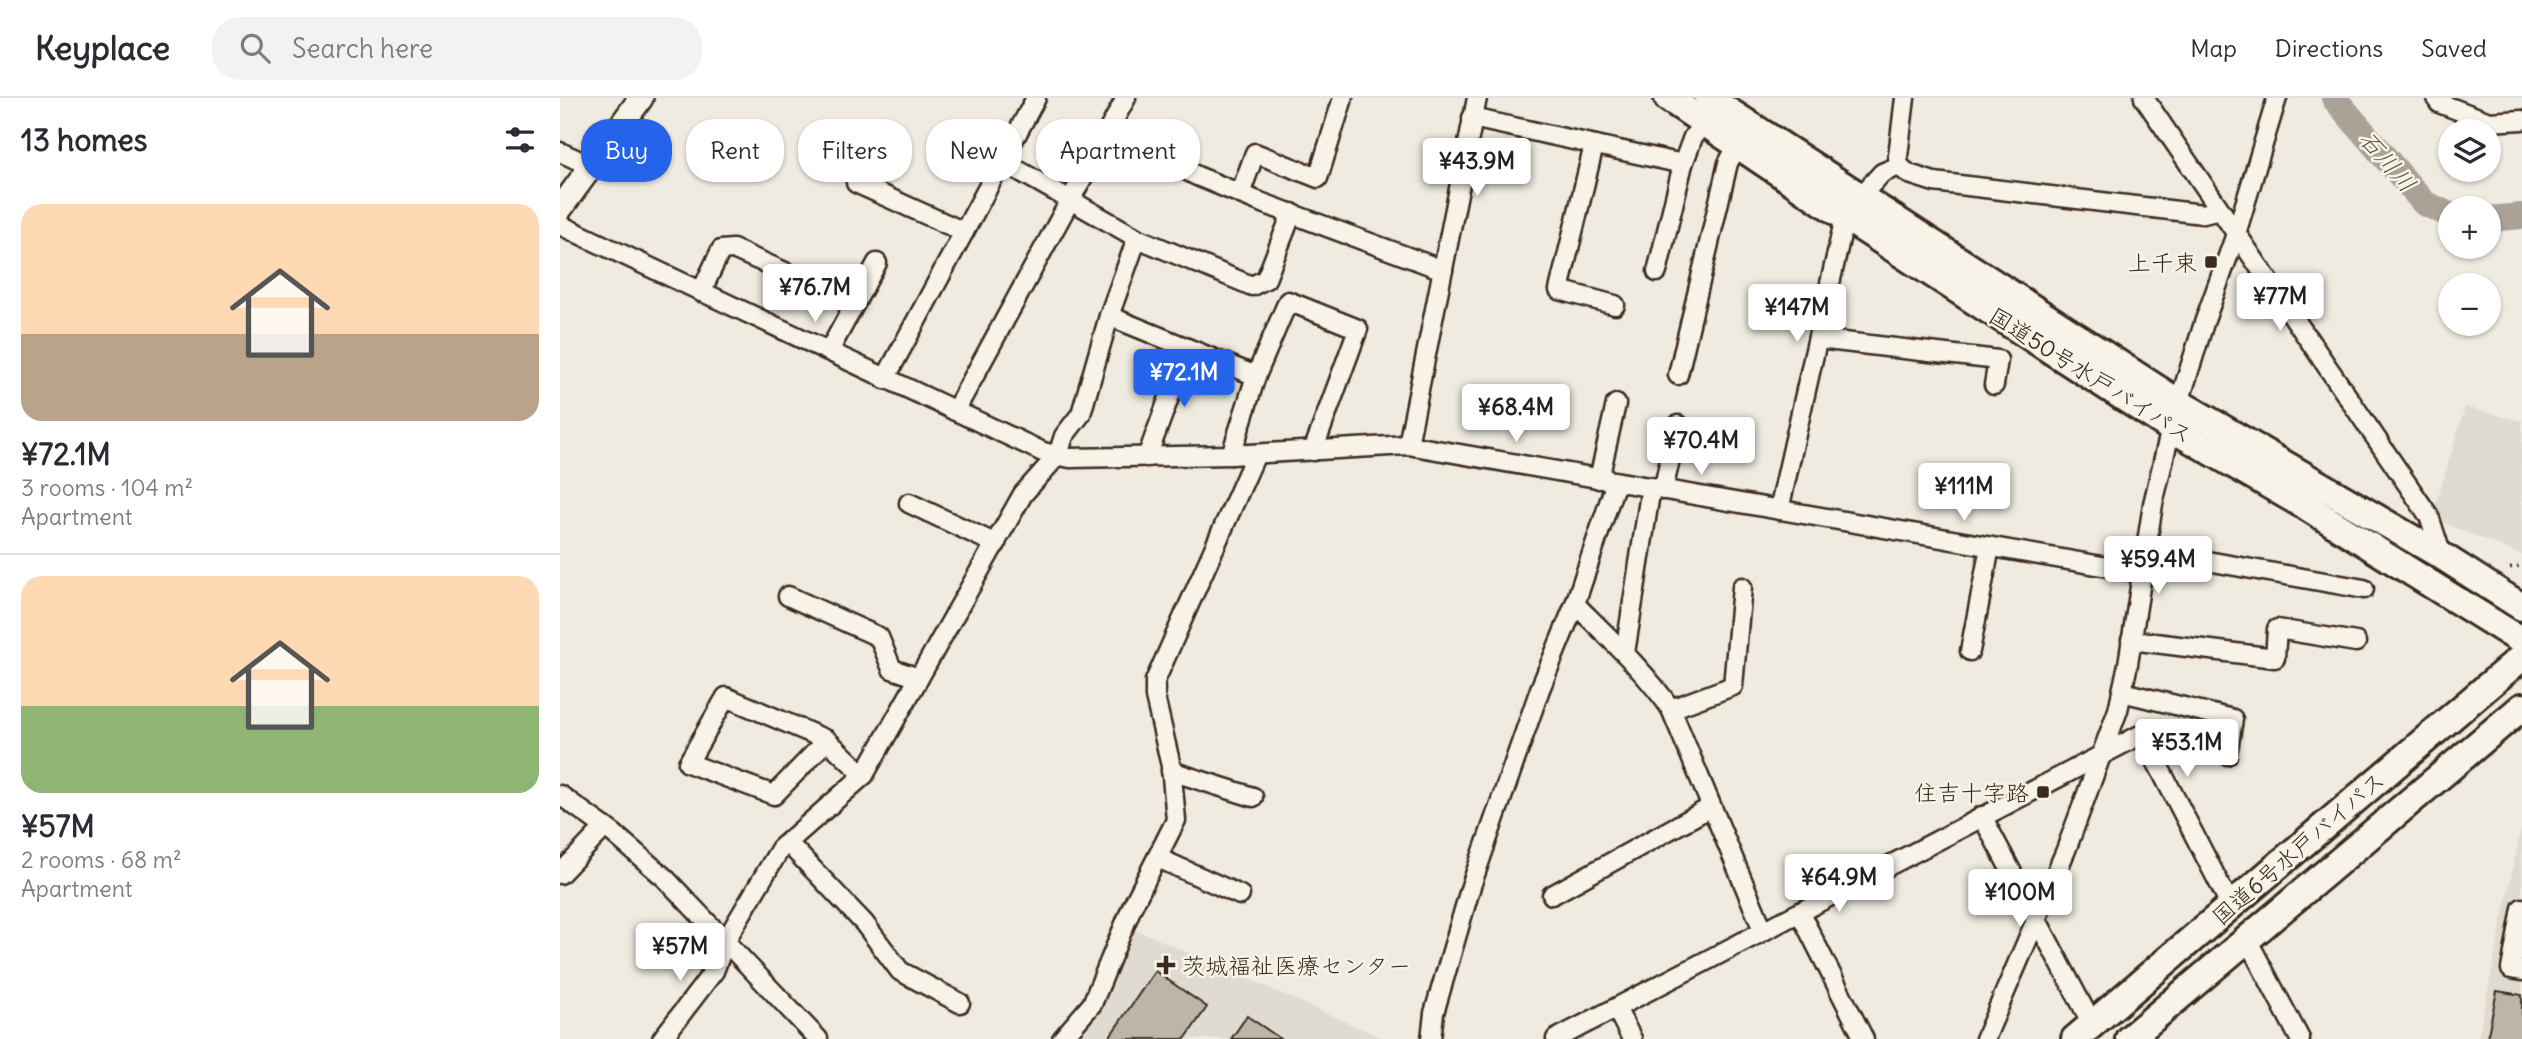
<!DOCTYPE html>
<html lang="en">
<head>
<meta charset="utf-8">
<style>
  body { margin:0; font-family:Delius,"Klee One",sans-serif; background:#f2f2f3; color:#2b2b33; height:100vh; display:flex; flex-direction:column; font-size:26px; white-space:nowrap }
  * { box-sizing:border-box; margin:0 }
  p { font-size:23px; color:#7c7c81 }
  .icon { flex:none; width:38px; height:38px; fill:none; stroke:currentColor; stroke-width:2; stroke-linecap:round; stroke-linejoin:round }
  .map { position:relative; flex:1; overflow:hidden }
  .details { display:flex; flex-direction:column; background:#fff; width:560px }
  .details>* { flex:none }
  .hud { position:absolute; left:21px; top:21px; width:665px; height:63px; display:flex; gap:14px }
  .controls { position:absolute; left:1878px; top:21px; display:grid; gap:14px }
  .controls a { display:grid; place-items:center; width:63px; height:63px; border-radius:50%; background:#fff; box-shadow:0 2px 5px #0004; font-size:35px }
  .price { position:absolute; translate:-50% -60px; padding:0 16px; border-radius:7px; background:#fff; color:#222; font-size:23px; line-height:46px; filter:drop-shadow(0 2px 4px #0008) }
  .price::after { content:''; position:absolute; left:50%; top:42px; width:21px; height:16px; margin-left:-10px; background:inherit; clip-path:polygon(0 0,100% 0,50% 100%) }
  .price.current { background:#2563eb; color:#fff }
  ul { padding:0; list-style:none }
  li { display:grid; align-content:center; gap:14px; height:371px; padding:0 21px }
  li+li { border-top:2px solid #e1e1e2 }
  li span { display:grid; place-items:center; height:217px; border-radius:21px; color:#555 }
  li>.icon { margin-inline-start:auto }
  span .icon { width:126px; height:126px; fill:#fffc; stroke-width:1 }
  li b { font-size:30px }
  h2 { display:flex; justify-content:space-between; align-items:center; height:84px; padding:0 21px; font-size:30px }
  .tag { padding:0 24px; border-radius:28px; background:#fff; box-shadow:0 2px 5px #0004; font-size:24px; line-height:63px }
  .tag.current { background:#2563eb; color:#fff }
  header { display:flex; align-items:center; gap:42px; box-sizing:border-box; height:98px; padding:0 35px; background:#fff; border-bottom:2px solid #e1e1e2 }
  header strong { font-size:33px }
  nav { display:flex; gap:38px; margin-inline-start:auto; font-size:24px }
  .search { width:490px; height:63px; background:#f2f2f3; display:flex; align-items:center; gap:18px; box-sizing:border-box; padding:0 24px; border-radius:28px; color:#7c7c81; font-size:26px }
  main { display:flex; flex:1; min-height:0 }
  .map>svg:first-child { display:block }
</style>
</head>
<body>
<header>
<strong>Keyplace</strong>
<div class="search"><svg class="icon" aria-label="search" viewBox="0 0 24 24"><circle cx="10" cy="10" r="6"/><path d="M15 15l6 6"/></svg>Search here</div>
<nav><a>Map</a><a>Directions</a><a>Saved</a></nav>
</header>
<main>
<section class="details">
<h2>13 homes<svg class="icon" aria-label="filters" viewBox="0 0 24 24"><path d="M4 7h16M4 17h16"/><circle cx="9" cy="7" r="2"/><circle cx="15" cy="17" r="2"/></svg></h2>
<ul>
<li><span style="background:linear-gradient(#ffd9b3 60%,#b9a48a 0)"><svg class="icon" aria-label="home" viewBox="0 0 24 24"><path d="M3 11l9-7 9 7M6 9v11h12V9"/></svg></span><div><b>¥72.1M</b><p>3 rooms · 104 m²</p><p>Apartment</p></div></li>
<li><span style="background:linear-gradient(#ffd9b3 60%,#8fb573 0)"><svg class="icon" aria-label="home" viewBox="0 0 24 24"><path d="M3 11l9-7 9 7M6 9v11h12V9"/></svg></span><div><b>¥57M</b><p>2 rooms · 68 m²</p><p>Apartment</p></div></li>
</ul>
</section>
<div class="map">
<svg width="1962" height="941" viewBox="0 0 1962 941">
  <rect width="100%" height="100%" fill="#efebe0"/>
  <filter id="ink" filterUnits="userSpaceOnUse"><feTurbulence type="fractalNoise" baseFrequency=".0143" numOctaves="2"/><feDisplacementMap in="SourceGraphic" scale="14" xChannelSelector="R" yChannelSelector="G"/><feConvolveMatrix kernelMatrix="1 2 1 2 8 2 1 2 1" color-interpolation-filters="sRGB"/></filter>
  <g filter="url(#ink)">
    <g fill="#e0dbd0">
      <polygon points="1905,309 1962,323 1962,457 1881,424 1876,419 1874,413"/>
      <polygon points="1962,725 1962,941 1918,941"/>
      <polygon points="570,829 825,941 509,941"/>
    </g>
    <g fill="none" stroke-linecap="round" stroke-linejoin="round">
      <g stroke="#aaa296" stroke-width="26">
        <polyline points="1774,0 1864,105 1890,117"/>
        <polyline points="1928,121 1962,118"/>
      </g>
    </g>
    <g fill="#bdb5aa" stroke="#3b2a1e" stroke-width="2">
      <polygon points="595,873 647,909 625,941 548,941"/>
      <polygon points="1937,893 1962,897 1962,941 1927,941"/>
      <polygon points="687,918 721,941 671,941"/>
    </g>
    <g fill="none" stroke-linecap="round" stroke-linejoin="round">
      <g stroke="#3b2a1e" stroke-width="23">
        <g id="minor">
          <polyline points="1345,0 1338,58 1339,68 1349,76 1374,84 1643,116 1659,112"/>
          <polyline points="1584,0 1869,418 1882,458"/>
          <polyline points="1877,0 1879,5 1929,24 1962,22"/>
          <polyline points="912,20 1123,66 1133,39 1144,24"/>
          <polyline points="549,32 637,78 700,104 883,172"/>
          <polyline points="1034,47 999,192 1055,207"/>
          <polyline points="0,54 31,68"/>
          <polyline points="442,63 577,140 692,188 706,181 732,115"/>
          <polyline points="296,85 404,134"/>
          <polyline points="680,96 695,55 758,80 783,0"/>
          <polyline points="0,127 483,354 510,360 671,357 848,347 1582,475"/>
          <polyline points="1097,174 1123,66"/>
          <polyline points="141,194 161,152 173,151 295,205"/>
          <polyline points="549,218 696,278"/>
          <polyline points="1258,241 1438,262 1434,287"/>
          <polyline points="269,253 317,165"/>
          <polyline points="1118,277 1168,65 1178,47"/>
          <polyline points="325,281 476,0"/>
          <polyline points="395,313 566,0"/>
          <polyline points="848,347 917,0"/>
          <polyline points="671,357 696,278 728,203 798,231 753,353"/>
          <polyline points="587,359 627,251"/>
          <polyline points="1039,381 1056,306"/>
          <polyline points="1103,392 1118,327"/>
          <polyline points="349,405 436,446"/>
          <polyline points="1219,412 1285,119 1299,100 1322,75 1339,68"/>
          <polyline points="1586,452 1804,491"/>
          <polyline points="228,498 319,539 332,571 359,580"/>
          <path d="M1015,506C1049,540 1084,572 1111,611L1203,832"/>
          <polyline points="1571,542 1715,560 1717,531 1796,544"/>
          <polyline points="1410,553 1430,449"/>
          <polyline points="1065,555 1091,389"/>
          <polyline points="1562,594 1673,621 1667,657"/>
          <polyline points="1111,611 1173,588 1182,489"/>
          <polyline points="267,642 214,697 128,665 166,599 267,642 304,677"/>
          <polyline points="611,673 693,699"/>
          <polyline points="0,697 53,735 105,780 258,941"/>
          <polyline points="1422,718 1532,926"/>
          <polyline points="228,745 304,825 340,873 400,905"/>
          <polyline points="598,760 680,797"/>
          <polyline points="0,776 45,729"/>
          <polyline points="992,797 1151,709"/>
          <polyline points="1962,810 1951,871 1962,873"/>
          <polyline points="1240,815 1304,941"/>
          <polyline points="1687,841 1740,941"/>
          <polyline points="1056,910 1072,941"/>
          <polyline points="102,941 154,873 166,842 220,751 304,677 463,396 498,357 504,338 521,316 549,218 577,140"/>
          <polyline points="502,941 532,906 572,809 616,722 611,668 595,599 595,583 696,356"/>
          <polyline points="871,941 874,915 911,788 980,591 1015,506 1056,384"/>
          <polyline points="996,941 1582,636 1671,808"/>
          <polyline points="1425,941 1506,752 1558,612 1568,566 1593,406 1611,330 1644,225 1676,136 1717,0"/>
        </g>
      </g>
      <g stroke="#3b2a1e" stroke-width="28">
        <polyline id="major" points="0,111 81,0"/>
      </g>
      <g stroke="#3b2a1e" stroke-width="32">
        <g id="highway">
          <polyline points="1108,0 1285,119 1611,330 1747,409 1962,543"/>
          <polyline points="1148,0 1619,305 1882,458 1962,509"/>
          <polyline points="1515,941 1962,559"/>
          <polyline points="1569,941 1962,609"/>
        </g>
      </g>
      <polyline stroke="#3b2a1e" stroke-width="2.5" stroke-dasharray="2 5" stroke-linecap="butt" points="1950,470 1962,468"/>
      <use href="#minor" stroke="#f7f3e8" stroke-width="18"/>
      <use href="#major" stroke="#f7f3e8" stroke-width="23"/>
      <use href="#highway" stroke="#f7f3e8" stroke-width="26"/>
    </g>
  </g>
  <g fill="#3b2a1e" stroke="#f7f3e8" stroke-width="2.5">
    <rect x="1644" y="157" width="14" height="14" rx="3.5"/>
    <rect x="1476" y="687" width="14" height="14" rx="3.5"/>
    <path d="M602.5 856.5h7v7h7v7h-7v7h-7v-7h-7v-7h7z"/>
  </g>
  <g text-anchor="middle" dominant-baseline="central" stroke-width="5" stroke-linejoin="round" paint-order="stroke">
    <g font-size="23" fill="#3b2a1e" stroke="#f7f3e8" text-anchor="end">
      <text x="1637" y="164">上千束</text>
      <text x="1469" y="694">住吉十字路</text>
      <text x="622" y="867" text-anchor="start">茨城福祉医療センター</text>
    </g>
    <g font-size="23" fill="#3b2a1e" stroke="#f7f3e8">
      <text transform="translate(1531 277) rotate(32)">国道50号水戸バイパス</text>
      <text transform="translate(1738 750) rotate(-41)">国道6号水戸バイパス</text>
    </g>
    <g font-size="24" font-style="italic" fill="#625448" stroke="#f7f3e8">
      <text transform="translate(1828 63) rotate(49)">石川川</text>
    </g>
  </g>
</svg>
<div class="controls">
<a><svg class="icon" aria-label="layers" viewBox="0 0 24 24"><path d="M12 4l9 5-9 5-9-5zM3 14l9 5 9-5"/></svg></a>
<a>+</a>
<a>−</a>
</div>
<b class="price" style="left:917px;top:100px">¥43.9M</b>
<b class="price" style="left:255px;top:226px">¥76.7M</b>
<b class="price" style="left:1720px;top:235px">¥77M</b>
<b class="price" style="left:1237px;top:246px">¥147M</b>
<b class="price current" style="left:624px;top:311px">¥72.1M</b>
<b class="price" style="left:956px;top:346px">¥68.4M</b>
<b class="price" style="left:1141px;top:379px">¥70.4M</b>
<b class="price" style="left:1404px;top:425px">¥111M</b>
<b class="price" style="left:1598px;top:498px">¥59.4M</b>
<b class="price" style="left:1627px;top:681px">¥53.1M</b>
<b class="price" style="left:1279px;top:816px">¥64.9M</b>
<b class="price" style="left:1460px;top:831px">¥100M</b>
<b class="price" style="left:120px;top:885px">¥57M</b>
<div class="hud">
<a class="tag current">Buy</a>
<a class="tag">Rent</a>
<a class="tag">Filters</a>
<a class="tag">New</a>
<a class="tag">Apartment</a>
</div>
</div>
</main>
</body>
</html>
